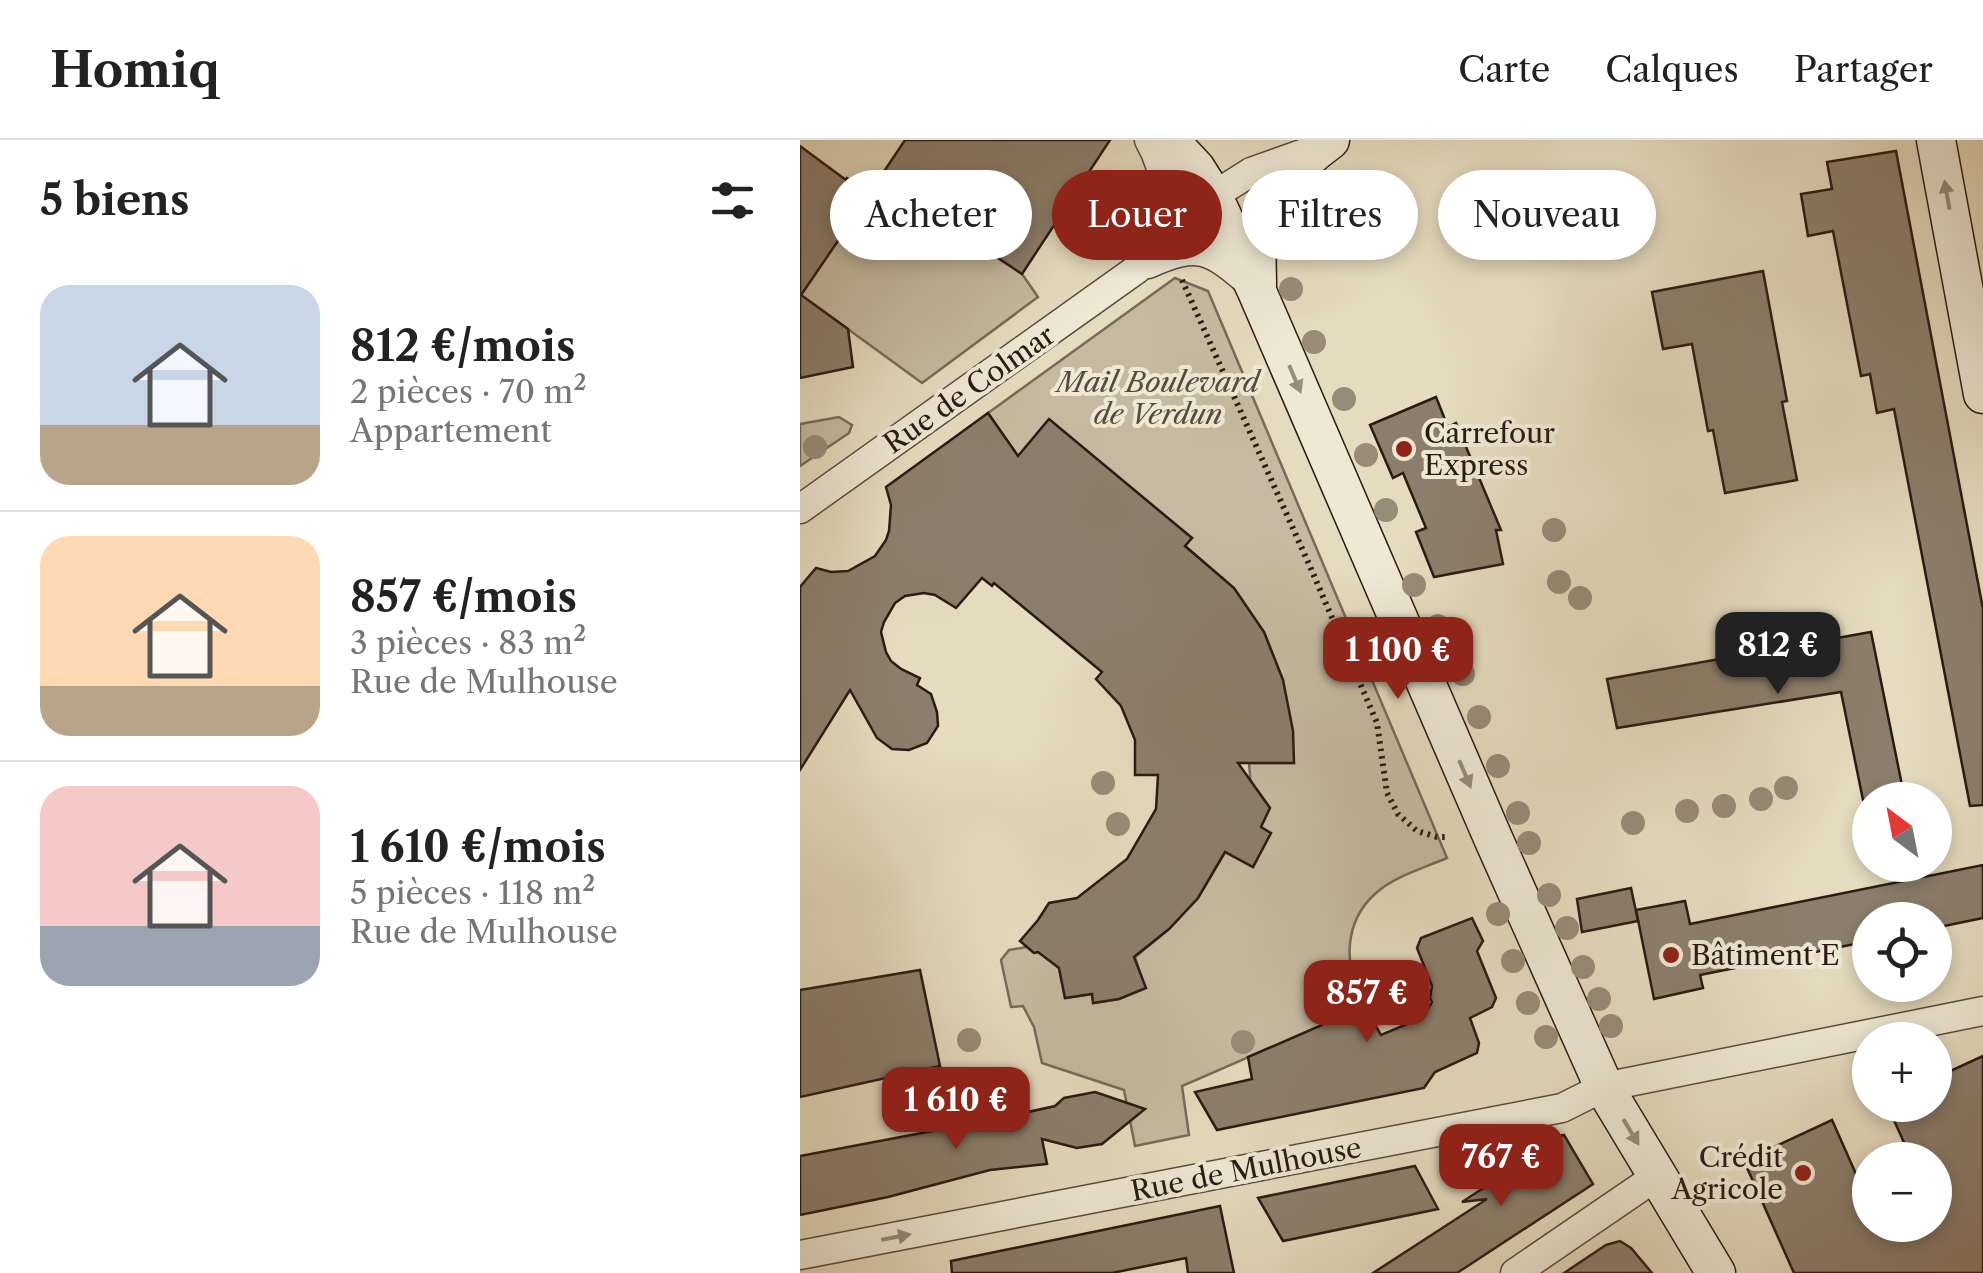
<!DOCTYPE html>
<html lang="fr">
<head>
<meta charset="utf-8">
<style>
  body { margin:0; font-family:"Libre Caslon Text",serif; background:#f6f6f6; color:#222; height:100vh; display:flex; flex-direction:column; font-size:38px; white-space:nowrap }
  * { box-sizing:border-box; margin:0 }
  p { font-size:32px; color:#767676 }
  .icon { flex:none; width:55px; height:55px; fill:none; stroke:currentColor; stroke-width:2; stroke-linecap:round; stroke-linejoin:round }
  .map { position:relative; flex:1; overflow:hidden }
  .panel { display:flex; flex-direction:column; background:#fff; width:800px }
  .panel>* { flex:none }
  .top-card { position:absolute; left:30px; top:30px; width:950px; height:90px; display:flex; gap:20px }
  .needle { width:65px; rotate:328deg }
  .controls { position:absolute; left:1052px; top:642px; display:grid; gap:20px }
  .controls a { display:grid; place-items:center; width:100px; height:100px; border-radius:50%; background:#fff; box-shadow:0 5px 15px #0003; font-size:50px }
  .price { position:absolute; translate:-50% -85px; padding:0 22px; border-radius:20px; background:#8f2418; color:#fff; font-size:32px; line-height:65px; filter:drop-shadow(0 2px 5px #0008) }
  .price::after { content:''; position:absolute; left:50%; top:60px; width:30px; height:22px; margin-left:-15px; background:inherit; clip-path:polygon(0 0,100% 0,50% 100%) }
  .price.current { background:#222; color:#fff }
  ul { padding:0; list-style:none }
  li { display:flex; align-items:center; gap:30px; height:250px; padding:0 40px }
  li+li { border-top:2px solid #e0e0e0 }
  li span { display:grid; place-items:center; flex:none; width:280px; height:200px; border-radius:30px; color:#555 }
  li>.icon { margin-inline-start:auto }
  span .icon { width:120px; height:120px; fill:#fffc; stroke-width:1 }
  li b { font-size:42px }
  h2 { display:flex; justify-content:space-between; align-items:center; height:120px; padding:0 40px; font-size:42px }
  .tag { padding:0 35px; border-radius:45px; background:#fff; box-shadow:0 5px 15px #0003; font-size:35px; line-height:90px }
  .tag.current { background:#8f2418; color:#fff }
  header { display:flex; align-items:center; gap:60px; box-sizing:border-box; height:140px; padding:0 50px; background:#fff; border-bottom:2px solid #e0e0e0 }
  header strong { font-size:48px }
  nav { display:flex; gap:55px; margin-inline-start:auto; font-size:35px }
  main { display:flex; flex:1; min-height:0 }
  .map>svg:first-child { display:block }
</style>
</head>
<body>
<header>
<strong>Homiq</strong>
<nav><a>Carte</a><a>Calques</a><a>Partager</a></nav>
</header>
<main>
<section class="panel">
<h2>5 biens<svg class="icon" aria-label="filters" viewBox="0 0 24 24"><path d="M4 7h16M4 17h16"/><circle cx="9" cy="7" r="2"/><circle cx="15" cy="17" r="2"/></svg></h2>
<ul>
<li><span style="background:linear-gradient(#c9d6e8 70%,#b9a48a 0)"><svg class="icon" aria-label="home" viewBox="0 0 24 24"><path d="M3 11l9-7 9 7M6 9v11h12V9"/></svg></span><div><b>812 €/mois</b><p>2 pièces · 70 m²</p><p>Appartement</p></div></li>
<li><span style="background:linear-gradient(#ffd9b3 75%,#b9a48a 0)"><svg class="icon" aria-label="home" viewBox="0 0 24 24"><path d="M3 11l9-7 9 7M6 9v11h12V9"/></svg></span><div><b>857 €/mois</b><p>3 pièces · 83 m²</p><p>Rue de Mulhouse</p></div></li>
<li><span style="background:linear-gradient(#f6c9c9 70%,#9aa5b1 0)"><svg class="icon" aria-label="home" viewBox="0 0 24 24"><path d="M3 11l9-7 9 7M6 9v11h12V9"/></svg></span><div><b>1 610 €/mois</b><p>5 pièces · 118 m²</p><p>Rue de Mulhouse</p></div></li>
</ul>
</section>
<div class="map">
<svg width="1183" height="1133" viewBox="0 0 1183 1133">
  <rect width="100%" height="100%" fill="#e5dbbe"/>
  <filter id="stains"><feTurbulence type="fractalNoise" baseFrequency=".002" numOctaves="4"/><feColorMatrix values="0 0 0 0 .2 0 0 0 0 .09 0 0 0 0 .02 0 0 0 .5 -.17"/></filter>
  <radialGradient id="worn" r=".72"><stop offset=".6" stop-color="#630" stop-opacity="0"/><stop offset="1" stop-color="#630" stop-opacity=".3"/></radialGradient>
  <g fill="#c5baa1" stroke="#786a5a" stroke-width="2.5">
    <polygon points="79,39 222,134 238,157 122,243 1,155"/>
    <path d="M375,138L408,151L647,718C624,728 595,736 576,753C543,782 544,826 562,862L520,886L382,946L389,995L335,1006L324,950L242,923L234,887L223,866L211,867L201,820L209,810L227,807L234,813L240,812L259,828L265,858L292,854L294,863L319,859L345,848L335,817L369,789L398,758L425,712L453,727L470,694L454,683L449,623H494L483,540L464,492L434,448L385,406L392,398L218,316L188,273Z"/>
    <polygon points="39,277 52,285 49,293 0,326 0,284"/>
  </g>
  <g fill="#8c7e6c" stroke="#2b1a13" stroke-width="2.5">
    <polygon points="105,0 310,0 222,134 79,39"/>
    <polygon points="0,6 46,40 47,38 70,54 1,155 48,189 53,227 0,238"/>
    <polygon points="1096,11 1183,469 1183,665 1170,666 1094,269 1077,273 1070,234 1061,236 1033,91 1008,96 1001,54 1032,49 1027,22"/>
    <polygon points="963,131 987,261 982,262 997,340 925,353 913,290 908,291 892,204 863,209 852,152"/>
    <polygon points="636,257 648,287 656,283 701,390 696,390 703,424 634,437 616,392 626,388 603,333 593,338 570,285"/>
    <polygon points="188,273 218,316 249,279 392,398 385,406 434,448 464,492 483,540 493,591 494,623 438,623 470,668 461,687 471,693 453,727 425,712 398,758 369,789 334,817 346,848 319,859 293,863 292,854 265,858 259,828 238,812 234,813 220,801 238,780 249,763 277,758 327,719 356,669 358,635 335,635 335,600 321,566 296,539 302,532 194,443 192,446 182,438 156,468 135,455 124,453 105,456 95,463 84,482 81,492 86,512 91,521 101,529 120,538 117,545 131,554 137,572 138,586 127,603 109,610 92,609 77,598 50,550 0,630 0,447 16,428 31,432 48,431 75,416 86,400 89,391 91,365 86,347"/>
    <polygon points="1071,492 1105,660 1063,660 1041,552 817,588 807,539"/>
    <polygon points="1183,725 1183,778 1135,788 1135,780 1070,780 1070,801 900,835 903,848 854,859 836,770 885,761 890,784"/>
    <polygon points="831,748 838,781 782,792 777,759"/>
    <polygon points="672,778 683,801 677,811 696,858 692,867 670,878 679,903 677,913 635,932 624,948 417,990 395,952 452,939 448,917 520,886 562,862 581,895 617,880 622,871 628,869 632,862 630,858 632,846 617,808 621,798"/>
    <polygon points="120,830 140,926 0,957 0,850"/>
    <polygon points="1183,916 1183,1133 994,1133 944,1021 1032,980 1056,1034 1070,1027 1070,1085 1135,1085 1135,1020 1112,1020 1087,965 1135,965 1135,938"/>
    <polygon points="295,952 345,969 302,1004 277,1008 242,999 247,1024 190,1030 88,1057 0,1075 0,1016 143,989 150,982 157,984 174,974 187,981 255,966 264,958"/>
    <polygon points="764,995 793,1044 657,1133 573,1133 687,1059 662,1062 717,1026 705,1007"/>
    <polygon points="615,1026 638,1069 483,1101 458,1058"/>
    <polygon points="420,1066 434,1133 388,1133 386,1118 312,1133 152,1133 151,1121"/>
    <polygon points="820,1101 831,1108 852,1133 764,1133 806,1105"/>
  </g>
  <g fill="none" stroke-linecap="round" stroke-linejoin="round">
    <g stroke="#5a4a3e" stroke-width="31">
      <g id="street">
        <path d="M349,0C367,31 371,72 356,103"/>
        <path d="M348,124C399,101 410,109 451,144"/>
        <polyline points="0,369 337,129 390,74 413,56 451,32 510,11"/>
        <polyline points="0,1115 762,968 804,947 1183,871"/>
        <polyline points="715,1133 857,1036"/>
      </g>
    </g>
    <g stroke="#2b1a13" stroke-width="41">
      <g id="secondary">
        <polyline points="369,0 396,29 413,56 456,149 693,698 804,947 916,1133"/>
        <polyline points="1136,0 1183,254"/>
        <path d="M457,145C457,132 456,119 457,106C462,60 494,26 530,0"/>
      </g>
    </g>
    <polyline stroke="#2b1a13" stroke-width="6" stroke-dasharray="2.5 5" stroke-linecap="butt" points="382,140 512,431 577,583 587,653 598,674 617,691 637,697 649,697"/>
    <use href="#street" stroke="#eee8d5" stroke-width="28"/>
    <use href="#secondary" stroke="#eee8d5" stroke-width="38"/>
  </g>
  <g fill="#988b78">
    <circle cx="491" cy="149" r="12"/>
    <circle cx="514" cy="202" r="12"/>
    <circle cx="544" cy="259" r="12"/>
    <circle cx="15" cy="307" r="12"/>
    <circle cx="566" cy="315" r="12"/>
    <circle cx="586" cy="370" r="12"/>
    <circle cx="754" cy="390" r="12"/>
    <circle cx="759" cy="442" r="12"/>
    <circle cx="614" cy="445" r="12"/>
    <circle cx="780" cy="458" r="12"/>
    <circle cx="638" cy="486" r="12"/>
    <circle cx="663" cy="534" r="12"/>
    <circle cx="679" cy="577" r="12"/>
    <circle cx="698" cy="626" r="12"/>
    <circle cx="303" cy="643" r="12"/>
    <circle cx="986" cy="648" r="12"/>
    <circle cx="961" cy="659" r="12"/>
    <circle cx="924" cy="666" r="12"/>
    <circle cx="887" cy="671" r="12"/>
    <circle cx="718" cy="673" r="12"/>
    <circle cx="833" cy="683" r="12"/>
    <circle cx="318" cy="684" r="12"/>
    <circle cx="729" cy="703" r="12"/>
    <circle cx="749" cy="755" r="12"/>
    <circle cx="698" cy="774" r="12"/>
    <circle cx="767" cy="788" r="12"/>
    <circle cx="713" cy="821" r="12"/>
    <circle cx="783" cy="827" r="12"/>
    <circle cx="799" cy="859" r="12"/>
    <circle cx="728" cy="863" r="12"/>
    <circle cx="811" cy="886" r="12"/>
    <circle cx="746" cy="897" r="12"/>
    <circle cx="169" cy="900" r="12"/>
    <circle cx="443" cy="902" r="12"/>
  </g>
  <defs><path id="oneway-solid" d="M-6-.8H1V-3.2L6.5 0L1 3.2V.8H-6Z" transform="scale(2.5)"/></defs>
  <g fill="#968b7e">
    <use href="#oneway-solid" transform="translate(1147 55) rotate(-100)"/>
    <use href="#oneway-solid" transform="translate(495 239) rotate(67)"/>
    <use href="#oneway-solid" transform="translate(665 634) rotate(67)"/>
    <use href="#oneway-solid" transform="translate(831 992) rotate(59)"/>
    <use href="#oneway-solid" transform="translate(96 1097) rotate(-11)"/>
  </g>
  <g fill="#8f2418" stroke="#eee8d5" stroke-width="4">
    <circle cx="604" cy="309" r="10"/>
    <circle cx="871" cy="815" r="10"/>
    <circle cx="1003" cy="1033" r="10"/>
  </g>
  <g text-anchor="middle" dominant-baseline="central" stroke-width="8" stroke-linejoin="round" paint-order="stroke">
    <g font-size="28" font-style="italic" fill="#594a3e" stroke="#eee8d5">
      <text x="358" y="242">Mail Boulevard<tspan x="358" dy="32">de Verdun</tspan></text>
    </g>
    <g font-size="28" fill="#2b1a13" stroke="#eee8d5">
      <text transform="translate(169 249) rotate(-35)">Rue de Colmar</text>
      <text transform="translate(446 1029) rotate(-11)">Rue de Mulhouse</text>
    </g>
    <g font-size="28" fill="#2b1a13" stroke="#eee8d5" text-anchor="start">
      <text x="624" y="293">Carrefour<tspan x="624" dy="32">Express</tspan></text>
      <text x="891" y="815">Bâtiment E</text>
      <text x="983" y="1017" text-anchor="end">Crédit<tspan x="983" dy="32">Agricole</tspan></text>
    </g>
  </g>
  <rect width="100%" height="100%" filter="url(#stains)"/>
  <rect width="100%" height="100%" fill="url(#worn)"/>
</svg>
<div class="controls">
<a><svg class="needle" viewBox="-14 -14 28 28"><path d="M0-13l5 13h-10z" fill="#e53935"/><path d="M0 13l5-13h-10z" fill="#767676"/></svg></a>
<a><svg class="icon" aria-label="locate" viewBox="0 0 24 24"><circle cx="12" cy="12" r="6"/><path d="M12 2v4M12 18v4M2 12h4M18 12h4"/></svg></a>
<a>+</a>
<a>−</a>
</div>
<b class="price current" style="left:978px;top:557px">812 €</b>
<b class="price" style="left:598px;top:562px">1 100 €</b>
<b class="price" style="left:567px;top:905px">857 €</b>
<b class="price" style="left:156px;top:1012px">1 610 €</b>
<b class="price" style="left:701px;top:1069px">767 €</b>
<div class="top-card">
<a class="tag">Acheter</a>
<a class="tag current">Louer</a>
<a class="tag">Filtres</a>
<a class="tag">Nouveau</a>
</div>
</div>
</main>
</body>
</html>
